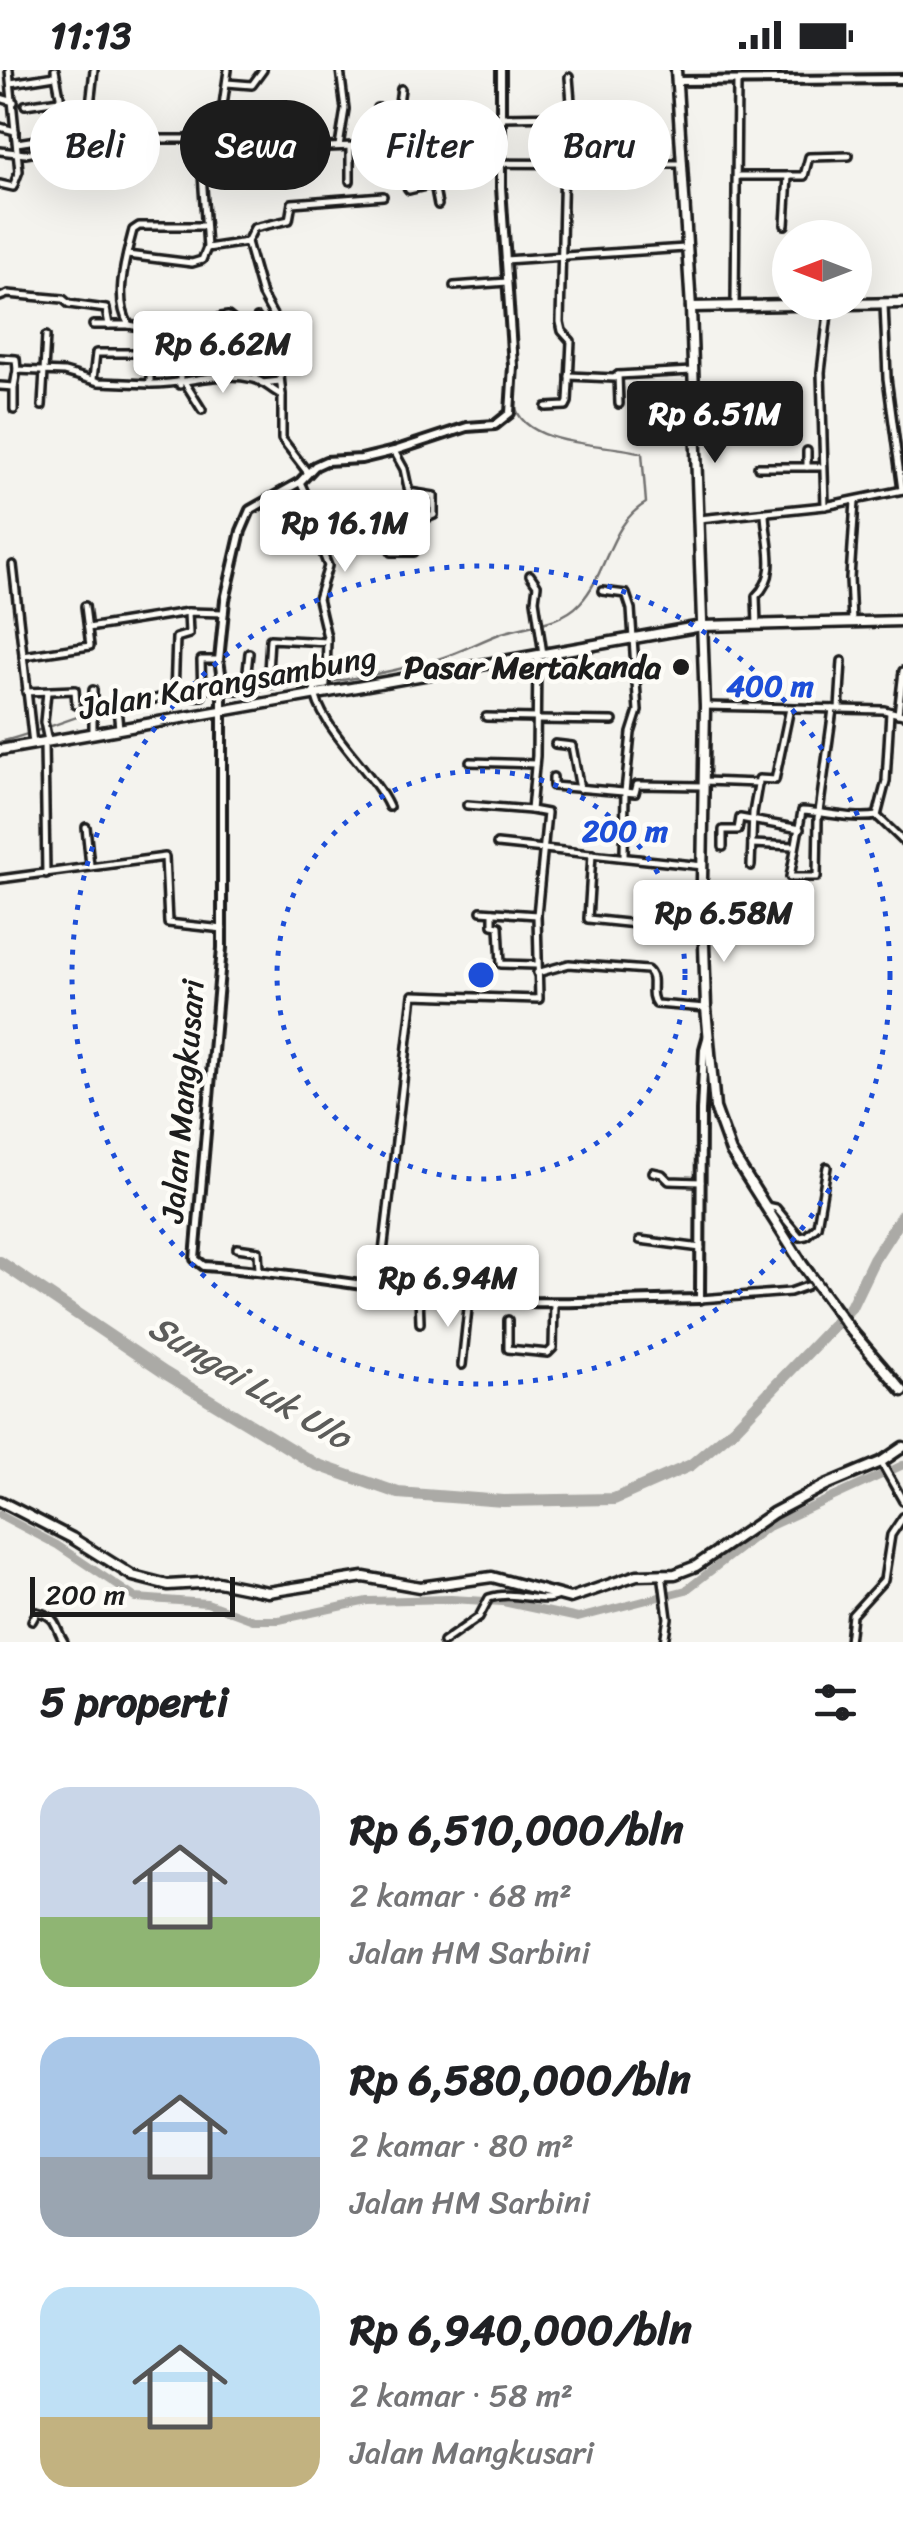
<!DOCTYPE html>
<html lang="id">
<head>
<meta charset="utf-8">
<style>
  body { margin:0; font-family:Sriracha,sans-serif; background:#f6f6f6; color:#202124; height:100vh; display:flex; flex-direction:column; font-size:38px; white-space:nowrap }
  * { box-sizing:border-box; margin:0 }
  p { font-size:32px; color:#757577 }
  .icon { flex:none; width:55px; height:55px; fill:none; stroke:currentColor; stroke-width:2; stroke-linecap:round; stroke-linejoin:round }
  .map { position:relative; height:1572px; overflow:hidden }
  .sheet { display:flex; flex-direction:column; background:#fff; flex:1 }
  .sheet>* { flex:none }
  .guide { position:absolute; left:30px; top:30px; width:845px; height:90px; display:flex; gap:20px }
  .needle { width:65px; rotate:270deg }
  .tools { position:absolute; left:772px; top:150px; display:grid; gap:20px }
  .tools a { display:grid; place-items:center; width:100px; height:100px; border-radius:50%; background:#fff; box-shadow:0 10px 40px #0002; font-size:50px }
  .scale { position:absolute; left:30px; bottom:25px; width:205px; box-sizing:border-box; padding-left:10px; border:5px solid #1c1c1c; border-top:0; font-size:28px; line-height:35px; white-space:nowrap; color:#1c1c1c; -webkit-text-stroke:8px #fdfcf7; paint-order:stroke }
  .price { position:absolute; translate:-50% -85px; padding:0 22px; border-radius:10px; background:#fff; color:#222; font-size:32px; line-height:65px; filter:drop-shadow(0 2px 5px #0008) }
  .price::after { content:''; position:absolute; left:50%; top:60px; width:30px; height:22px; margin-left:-15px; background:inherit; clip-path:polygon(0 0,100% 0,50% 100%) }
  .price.on { background:#1c1c1c; color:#fff }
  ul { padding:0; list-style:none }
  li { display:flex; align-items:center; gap:30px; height:250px; padding:0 40px }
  li span { display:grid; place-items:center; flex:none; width:280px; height:200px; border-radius:30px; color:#555 }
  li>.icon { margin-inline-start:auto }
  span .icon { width:120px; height:120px; fill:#fffc; stroke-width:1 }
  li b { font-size:42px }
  h2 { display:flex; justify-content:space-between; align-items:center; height:120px; padding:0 40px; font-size:42px }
  .tag { padding:0 35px; border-radius:45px; background:#fff; box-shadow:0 10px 40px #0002; font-size:35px; line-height:90px }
  .tag.on { background:#1c1c1c; color:#fff }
  .status { display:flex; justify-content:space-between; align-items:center; height:70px; padding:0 50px; background:#fff; direction:ltr }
  .status svg { height:28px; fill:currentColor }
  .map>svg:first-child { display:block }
</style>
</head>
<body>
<div class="status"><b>11:13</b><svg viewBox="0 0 49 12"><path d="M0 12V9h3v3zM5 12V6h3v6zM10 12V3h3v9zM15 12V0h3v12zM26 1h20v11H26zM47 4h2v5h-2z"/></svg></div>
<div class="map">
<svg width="903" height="1572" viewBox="0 0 903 1572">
  <rect width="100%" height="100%" fill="#f4f3ee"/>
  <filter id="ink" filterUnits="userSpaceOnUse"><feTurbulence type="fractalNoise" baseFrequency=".01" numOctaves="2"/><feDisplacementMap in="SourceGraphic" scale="20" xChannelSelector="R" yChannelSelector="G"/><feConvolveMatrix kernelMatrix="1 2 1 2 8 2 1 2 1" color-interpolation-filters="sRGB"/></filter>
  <g filter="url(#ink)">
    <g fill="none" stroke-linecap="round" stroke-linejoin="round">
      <g stroke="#72716f" stroke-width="2.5">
        <polyline points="504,31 505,0"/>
        <polyline points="504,82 513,249"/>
        <path d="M204,624C284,620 362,611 438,589C461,582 480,571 502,563C526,555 561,554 580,533C608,503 609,454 646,433L642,383C605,372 513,378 514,326"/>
        <path d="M0,672C61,657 121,623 186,624"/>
      </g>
      <polyline stroke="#abaaa6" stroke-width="8" points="0,1445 57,1475 136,1528 207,1533 253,1550 279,1550 367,1531 451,1529 503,1532 578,1548 686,1520 766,1458 903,1395"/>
      <polyline stroke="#abaaa6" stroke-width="12" points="0,1192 165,1303 315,1394 398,1423 503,1431 614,1429 691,1395 735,1358 851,1237 874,1189 903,1144"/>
      <g stroke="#1c1c1c" stroke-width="12">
        <g id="minor">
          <polyline points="55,0 67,63"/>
          <polyline points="569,7 574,70 583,93"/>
          <polyline points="11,13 55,6 55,3"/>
          <polyline points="227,13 252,15 263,0"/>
          <polyline points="0,28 14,32"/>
          <polyline points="25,35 59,30"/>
          <polyline points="377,38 398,39 396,74"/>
          <polyline points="398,39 401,19"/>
          <polyline points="500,47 572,46"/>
          <polyline points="0,57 15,61"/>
          <polyline points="218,70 228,0"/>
          <polyline points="17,73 87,62 94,0"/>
          <polyline points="200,73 207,178 247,172 262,225 274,247 282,325 282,369 308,403"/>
          <polyline points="432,73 433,38"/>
          <polyline points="403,74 406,116 409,120 434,114 435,93 680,94"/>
          <polyline points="339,76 345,39 340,0"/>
          <polyline points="350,78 350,111"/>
          <polyline points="0,81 25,84 115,69 226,69 276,79 432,73 500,81"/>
          <polyline points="737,106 804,106 809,87 849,86"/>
          <polyline points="0,114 13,117 19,101 9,0"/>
          <polyline points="434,114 438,135"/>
          <polyline points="785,155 788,106"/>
          <polyline points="247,172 254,158 289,150 292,133 383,126"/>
          <polyline points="127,185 192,193 202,190 207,178"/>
          <polyline points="505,190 685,178"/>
          <polyline points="454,216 507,212"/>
          <polyline points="0,227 8,224 63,229 69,234 106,239 109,255"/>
          <polyline points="884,234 887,308 902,420"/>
          <polyline points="735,235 737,11"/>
          <polyline points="93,255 129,255"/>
          <path d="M150,260V314C185,315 218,300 254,309C264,311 272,321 282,325"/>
          <polyline points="200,260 256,267"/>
          <polyline points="218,262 221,247 228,246 233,250 232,263"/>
          <polyline points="0,288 16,289 17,300"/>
          <polyline points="618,305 619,334"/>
          <polyline points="569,306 614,308 618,305 692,301"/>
          <polyline points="93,309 96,283 150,283"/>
          <polyline points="256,309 257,248"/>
          <polyline points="185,313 202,340"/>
          <polyline points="262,313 280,311"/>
          <path d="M180,315V265L129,255C113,229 126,187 133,160L139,156H203"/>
          <polyline points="0,316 14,317 17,300 64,302 99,312 150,314"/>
          <polyline points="42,336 46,266"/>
          <polyline points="546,337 566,336 568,332 571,271 562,261 560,252 564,92"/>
          <polyline points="14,340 14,317"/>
          <path d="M394,381L404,399L409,422L434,426V445C413,455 390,442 372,431L365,436L392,482H414"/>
          <polyline points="807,381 807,397"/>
          <polyline points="758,397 821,397"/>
          <path d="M300,412L306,425L310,450L328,496L318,529L327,567L326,615L314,617C318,657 371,698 389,737"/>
          <polyline points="825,436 821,302 829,235"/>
          <polyline points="699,449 825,436 903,420"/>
          <polyline points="13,495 33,674"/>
          <polyline points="530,505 537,515 535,530 543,584"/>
          <polyline points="602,521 626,524 631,539 638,641 631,663 625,722 624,786"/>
          <polyline points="852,552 850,508 855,431"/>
          <path d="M757,555L756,526C780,504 766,472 765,444"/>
          <polyline points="88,558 188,542 224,543"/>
          <polyline points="23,586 90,576 85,536"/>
          <polyline points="268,602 270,569 327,572"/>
          <polyline points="93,620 93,663"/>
          <polyline points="222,620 245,620 249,583"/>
          <polyline points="26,622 75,620 76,635"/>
          <polyline points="47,622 44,652 48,671"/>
          <polyline points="174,626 176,568 189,564 188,542"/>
          <polyline points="705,636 884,640 903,645"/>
          <path d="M833,639L820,735L818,748L817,807H790L802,741C826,742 854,750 877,746L886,711L890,642"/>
          <polyline points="839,639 842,591"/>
          <polyline points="898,644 903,601"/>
          <polyline points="486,647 537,648"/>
          <polyline points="537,650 613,651"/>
          <polyline points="119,658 117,638 159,628 202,626 201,590 219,590"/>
          <polyline points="44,672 46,804"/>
          <polyline points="555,674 572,676 580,719"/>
          <polyline points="470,692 535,694"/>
          <polyline points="553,707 553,716 635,723 637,715 703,716"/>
          <polyline points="704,711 759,713"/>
          <polyline points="467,735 531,740"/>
          <polyline points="877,746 903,771"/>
          <polyline points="86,757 90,795"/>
          <polyline points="497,774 703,796"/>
          <polyline points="752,774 794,776"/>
          <polyline points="723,777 723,760 738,760 740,748 800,759"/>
          <polyline points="592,784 588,849 704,861"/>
          <polyline points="751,796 753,743 759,709 775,710 790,638"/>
          <polyline points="0,809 165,787 168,853 223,859"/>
          <polyline points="481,841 537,845 547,743 531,740 536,686 537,585"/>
          <polyline points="493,842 493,855 499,856 501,894 536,895"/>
          <path d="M537,903L569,894L647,900C658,909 647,923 656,934L706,938"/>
          <polyline points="653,1102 662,1104 669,1111 701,1112"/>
          <polyline points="767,1136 776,1138 800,1167 806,1166 817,1156 827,1097"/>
          <polyline points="640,1170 701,1178"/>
          <polyline points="237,1178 258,1181 259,1200"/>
          <polyline points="379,1217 413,925 539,929 537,845"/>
          <polyline points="419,1222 420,1253"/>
          <polyline points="700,1229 790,1222 807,1216"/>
          <polyline points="508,1250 508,1279 548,1283 553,1278 554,1233"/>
          <polyline points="462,1295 469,1229"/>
          <polyline points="881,1392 903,1431"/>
          <polyline points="662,1503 668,1548 664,1572"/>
          <path d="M32,1551L37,1542C59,1547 54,1557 64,1572"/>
          <path d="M443,1572L479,1547L489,1528C515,1519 540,1535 558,1526"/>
          <polyline points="849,1572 852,1545 884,1510 891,1465 903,1447"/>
        </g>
      </g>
      <g stroke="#1c1c1c" stroke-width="14">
        <g id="tertiary">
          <path d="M501,0V117L513,296L510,343L495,355L467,357L394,381L361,389L326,391L315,396L300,412L250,440L241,461L225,530L219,590L222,609V878L195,1189L204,1196C293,1202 381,1220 470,1229C546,1236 624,1230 700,1229L701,1041L704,979L708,965"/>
          <polyline points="677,11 903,9"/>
        </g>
      </g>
      <g stroke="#1c1c1c" stroke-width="15">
        <g id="secondary">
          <polyline points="676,0 691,238 705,636 702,811 706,938 715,1038 731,1082 802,1194 849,1258 903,1321"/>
          <polyline points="691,237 903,233"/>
          <polyline points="0,680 702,556 903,551"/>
          <polyline points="0,1431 72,1468 133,1506 168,1515 218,1512 268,1522 364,1507 420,1517 492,1507 570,1528 637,1505 675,1504 696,1496 773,1443 826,1415 881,1392 903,1377"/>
        </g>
      </g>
      <use href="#minor" stroke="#fdfcf7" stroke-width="5"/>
      <use href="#tertiary" stroke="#fdfcf7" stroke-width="6"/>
      <use href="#secondary" stroke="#fdfcf7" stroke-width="8"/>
    </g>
  </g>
  <g fill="none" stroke="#1d4ed8" stroke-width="5" stroke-dasharray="5 10">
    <circle cx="481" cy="905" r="204"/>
    <circle cx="481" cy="905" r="409"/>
  </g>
  <circle fill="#1c1c1c" stroke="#fdfcf7" stroke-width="4" cx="681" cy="597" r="10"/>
  <g text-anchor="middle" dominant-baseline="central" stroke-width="9" stroke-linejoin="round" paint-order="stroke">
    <g font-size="32" font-weight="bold" fill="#1c1c1c" stroke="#fdfcf7" text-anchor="end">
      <text x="661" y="597">Pasar Mertakanda</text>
    </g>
    <g font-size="32" fill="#1c1c1c" stroke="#fdfcf7">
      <text transform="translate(228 613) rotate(-10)">Jalan Karangsambung</text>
      <text transform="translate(183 1031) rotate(-85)">Jalan Mangkusari</text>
    </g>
    <g font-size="35" font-style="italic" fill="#5c5c5a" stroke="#fdfcf7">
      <text transform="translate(250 1312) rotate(31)">Sungai Luk Ulo</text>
    </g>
  </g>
  <circle cx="481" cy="905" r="15" fill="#1d4ed8" stroke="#fdfcf7" stroke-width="5"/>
  <g font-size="30" text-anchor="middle" font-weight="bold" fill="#1d4ed8" stroke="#fdfcf7" stroke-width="9" stroke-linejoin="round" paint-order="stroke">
    <text x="770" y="626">400 m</text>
    <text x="625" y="771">200 m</text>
  </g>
</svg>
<div class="tools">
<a><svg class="needle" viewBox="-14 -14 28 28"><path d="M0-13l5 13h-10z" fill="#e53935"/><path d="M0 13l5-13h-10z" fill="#757577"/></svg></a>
</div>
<div class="scale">200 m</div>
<b class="price" style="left:223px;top:326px">Rp 6.62M</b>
<b class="price on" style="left:715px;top:396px">Rp 6.51M</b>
<b class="price" style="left:345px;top:505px">Rp 16.1M</b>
<b class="price" style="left:724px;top:895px">Rp 6.58M</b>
<b class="price" style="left:448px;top:1260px">Rp 6.94M</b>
<div class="guide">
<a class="tag">Beli</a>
<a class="tag on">Sewa</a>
<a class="tag">Filter</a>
<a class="tag">Baru</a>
</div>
</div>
<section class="sheet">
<h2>5 properti<svg class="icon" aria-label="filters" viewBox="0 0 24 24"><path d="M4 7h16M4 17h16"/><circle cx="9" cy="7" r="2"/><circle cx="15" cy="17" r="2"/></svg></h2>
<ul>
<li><span style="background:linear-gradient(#c9d6e8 65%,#8fb573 0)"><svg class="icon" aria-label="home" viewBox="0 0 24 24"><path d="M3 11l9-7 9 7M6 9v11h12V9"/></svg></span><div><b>Rp 6,510,000/bln</b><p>2 kamar · 68 m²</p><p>Jalan HM Sarbini</p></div></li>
<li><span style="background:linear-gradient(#a9c7e8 60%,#9aa5b1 0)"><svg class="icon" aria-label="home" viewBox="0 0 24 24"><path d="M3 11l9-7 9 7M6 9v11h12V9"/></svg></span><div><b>Rp 6,580,000/bln</b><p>2 kamar · 80 m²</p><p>Jalan HM Sarbini</p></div></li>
<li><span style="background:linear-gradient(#bfe0f5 65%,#c2b280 0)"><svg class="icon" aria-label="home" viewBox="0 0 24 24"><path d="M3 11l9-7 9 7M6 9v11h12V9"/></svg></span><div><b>Rp 6,940,000/bln</b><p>2 kamar · 58 m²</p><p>Jalan Mangkusari</p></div></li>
</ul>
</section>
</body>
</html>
